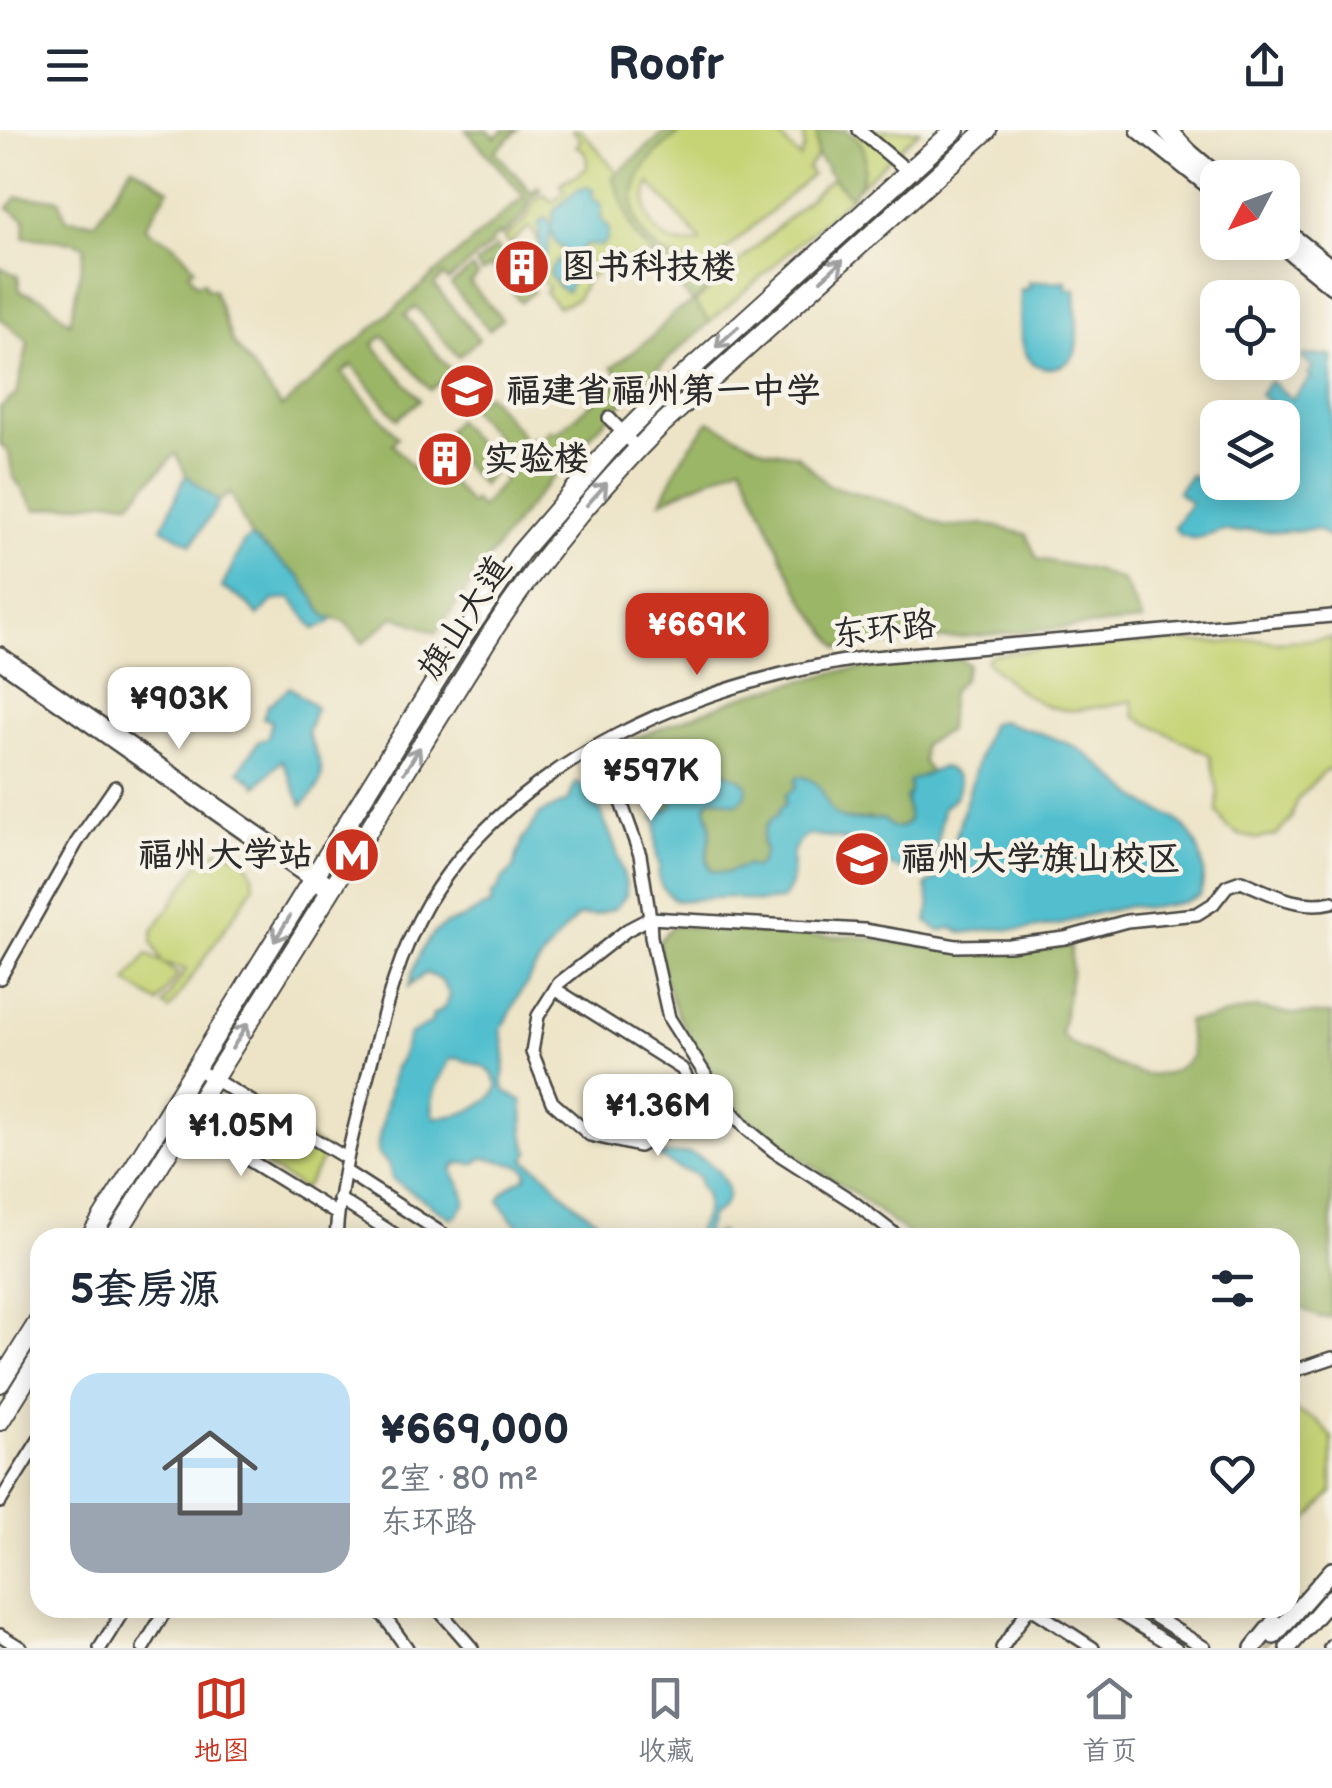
<!DOCTYPE html>
<html lang="zh">
<head>
<meta charset="utf-8">
<style>
  body { margin:0; font-family:"Balsamiq Sans","LXGW WenKai TC",sans-serif; background:#f6f6f7; color:#1f2937; height:100vh; display:flex; flex-direction:column; font-size:38px; white-space:nowrap }
  * { box-sizing:border-box; margin:0 }
  p { font-size:32px; color:#747a83 }
  .icon { flex:none; width:55px; height:55px; fill:none; stroke:currentColor; stroke-width:2; stroke-linecap:round; stroke-linejoin:round }
  .map { position:relative; flex:1; overflow:hidden }
  .side { position:absolute; left:30px; top:1098px; width:1270px; height:390px; display:flex; flex-direction:column; background:#fff; border-radius:30px; box-shadow:0 5px 25px #0003 }
  .side>* { flex:none }
  .needle { width:65px; rotate:229deg }
  .controls { position:absolute; left:1200px; top:30px; display:grid; gap:20px }
  .controls a { display:grid; place-items:center; width:100px; height:100px; border-radius:20px; background:#fff; box-shadow:0 5px 25px #0003; font-size:50px }
  .price { position:absolute; translate:-50% -85px; padding:0 22px; border-radius:20px; background:#fff; color:#222; font-size:32px; line-height:65px; filter:drop-shadow(0 2px 5px #0008) }
  .price::after { content:''; position:absolute; left:50%; top:60px; width:30px; height:22px; margin-left:-15px; background:inherit; clip-path:polygon(0 0,100% 0,50% 100%) }
  .price.current { background:#c8321e; color:#fff }
  ul { padding:0; list-style:none }
  li { display:flex; align-items:center; gap:30px; height:250px; padding:0 40px }
  li span { display:grid; place-items:center; flex:none; width:280px; height:200px; border-radius:30px; color:#555 }
  li>.icon { margin-inline-start:auto }
  span .icon { width:120px; height:120px; fill:#fffc; stroke-width:1 }
  li b { font-size:42px }
  h2 { display:flex; justify-content:space-between; align-items:center; height:120px; padding:0 40px; font-size:42px }
  header { display:flex; justify-content:space-between; align-items:center; height:130px; padding:0 40px; background:#fff; font-size:45px; font-weight:800 }
  .tabs { display:flex; justify-content:space-around; align-items:center; height:140px; border-top:2px solid #e0e1e3; background:#fff; font-size:28px; color:#747a83 }
  .tabs a { display:grid; justify-items:center; gap:5px }
  .tabs .current { color:#c8321e }
  .map>svg:first-child { display:block }
</style>
</head>
<body>
<header><svg class="icon" aria-label="menu" viewBox="0 0 24 24"><path d="M4 6h16M4 12h16M4 18h16"/></svg>Roofr<svg class="icon" aria-label="share" viewBox="0 0 24 24"><path d="M12 15V3M7 8l5-5 5 5M5 13v7h14v-7"/></svg></header>
<div class="map">
<svg width="1332" height="1518" viewBox="0 0 1332 1518">
  <rect width="100%" height="100%" fill="#f7f3e8"/>
  <filter id="ink" filterUnits="userSpaceOnUse"><feTurbulence type="fractalNoise" baseFrequency=".01" numOctaves="2"/><feDisplacementMap in="SourceGraphic" scale="20" xChannelSelector="R" yChannelSelector="G"/><feConvolveMatrix kernelMatrix="1 2 1 2 8 2 1 2 1" color-interpolation-filters="sRGB"/></filter>
  <filter id="wash" filterUnits="userSpaceOnUse"><feTurbulence type="fractalNoise" baseFrequency=".0048" numOctaves="4" result="noise"/><feDisplacementMap in="SourceGraphic" scale="40" xChannelSelector="R" yChannelSelector="G"/><feGaussianBlur stdDeviation="2.25" result="paint"/><feColorMatrix in="noise" values="0 0 0 0 0 0 0 0 0 0 0 0 0 0 0 0 0 1.4 0 .05"/><feComposite in="paint" operator="in"/></filter>
  <g filter="url(#wash)">
    <rect width="100%" height="100%" fill="#ede4c7"/>
    <g fill="#c6d476" stroke="#788050" stroke-width="2.5" fill-rule="evenodd">
      <path d="M572,0H581L618,43L613,48L634,103L653,126C632,129 606,131 589,147C584,152 580,162 577,169L558,177L545,162L549,158L530,136C542,123 541,109 529,97L509,114L504,109L527,89L532,74L544,64L552,72L565,61L560,54C569,46 580,47 587,37C587,28 586,19 576,16L581,10ZM589,57L591,67L600,72L601,89L608,97L607,110L601,116L586,115L582,118L574,146L559,158L549,144C553,134 563,131 565,121C536,96 559,66 589,57Z"/>
      <path d="M683,0H774L800,28L804,18V0H817V26L808,39L812,45L701,142L690,131C641,129 615,71 647,32C657,20 672,10 683,0ZM650,53L701,111V112C695,113 690,114 684,114C654,113 638,78 650,53Z"/>
      <path d="M856,0H920L859,57C862,45 869,27 862,15C854,1 856,17 856,0Z"/>
      <polygon points="832,48 851,67 710,192 694,173"/>
      <path d="M1332,508V638L1323,642L1297,670L1291,689L1276,705L1257,709L1240,705L1226,696L1217,682L1218,662L1210,625L1135,587L1133,571C1114,574 1095,578 1077,580C1040,583 1010,554 986,531L990,525L1040,519L1170,511L1222,513L1256,509L1277,512Z"/>
      <path d="M219,720C241,723 254,733 254,756L169,880L163,875L186,839L164,834L178,844L158,873L127,852L147,824L162,833L152,812L153,801L205,725Z"/>
      <polygon points="290,997 328,1021 304,1059 266,1036"/>
      <polygon points="1290,1279 1317,1290 1332,1308 1332,1362 1290,1410"/>
    </g>
    <g fill="#9cb667" stroke="#647049" stroke-width="2.5">
      <path d="M466,0H488L495,7L503,0H518L495,21L531,62L538,56L541,60L529,71L524,86L502,106L499,104L491,111L493,113L448,151L443,146L434,155L479,209L458,227L416,177L405,185L452,242L430,260L384,206L373,214L420,270L397,289L352,235L342,243L398,307L392,314L414,339L426,322L470,374L474,370L481,378L505,349L502,346L507,340L510,343L533,318L527,313L533,307L538,311L550,300L556,303L622,248L612,237L652,207L676,181L693,173L634,103L613,47L667,0H683C672,10 657,20 648,32C616,71 641,129 690,131L705,147L715,139L722,147L694,172L710,192C635,257 563,329 503,409C480,440 458,472 436,503L395,486L363,513L345,492L325,487L301,448L251,407L230,363L219,372L186,345L176,323L130,372L110,370L36,380L13,346L9,323L0,314V277L17,264L28,212L0,188V137L18,146L20,161L44,169L70,193L85,117L75,112L24,107L25,89L8,78L17,67L59,69L66,89L96,92L132,36L169,59L145,97C152,105 159,105 168,111C179,117 187,128 194,138L189,142L196,154L204,152L206,159L214,160L232,211L282,277L524,66Z"/>
      <path d="M817,0H845C852,5 860,11 863,18C869,34 861,55 851,67L826,40L827,38L817,26Z"/>
      <polygon points="496,117 534,161 521,172 491,136 482,142 476,134"/>
      <polygon points="472,138 478,145 470,153 502,189 489,200 451,155"/>
      <polygon points="487,264 523,306 509,321 468,277"/>
      <polygon points="456,290 497,336 482,355 441,310"/>
      <polygon points="709,291 766,320 797,325 828,355 905,377 945,397 985,394 1026,404 1037,429 1094,440 1123,451 1143,491 839,518 806,473 786,436 742,334 661,371 683,326"/>
      <path d="M958,528L968,534L963,549L951,562L948,600L923,615V632L931,643L909,652L910,661L906,669L909,691L901,698L891,697L871,688L849,691L838,687L796,657L764,706L762,715L765,720L760,735C747,741 725,746 711,741C703,723 712,712 710,694C710,693 706,677 706,676L709,670L715,668L723,641L686,642L673,674L668,680H655L646,674L634,657L630,624L620,614L749,564L841,541Z"/>
      <path d="M672,796L810,806H854L965,822H1000L1071,816V843L1061,904C1074,918 1079,918 1095,925C1129,940 1162,960 1192,926L1187,891L1209,889L1255,878L1292,884H1332V1187H1319L1290,1172V1108L912,1107L855,1064L762,1003L741,982L717,951L677,884L664,847L658,812Z"/>
    </g>
    <g fill="#53bfce" stroke="#3f757c" stroke-width="2.5" fill-rule="evenodd">
      <path d="M589,57L593,59L592,67L602,75L601,89L609,100L607,110L601,116L586,115L582,118L568,161H564L549,145L552,136L564,127L565,121L555,112L551,99L547,122L542,133L540,132L538,130C542,116 538,105 539,92L546,88L551,97L554,80L577,60Z"/>
      <path d="M1066,151V159H1075C1075,175 1080,207 1075,222C1071,232 1060,238 1050,238C1013,239 1021,183 1021,159H1029V152Z"/>
      <polygon points="1303,225 1332,226 1332,408 1316,399 1277,402 1249,400 1237,403 1225,400 1195,409 1180,405 1174,397 1191,373 1177,362 1191,345 1214,363 1222,353 1282,352 1282,288 1259,287 1270,273 1260,265 1270,251 1292,269 1311,247 1308,244 1313,237 1302,228"/>
      <polygon points="186,345 219,372 192,414 162,398"/>
      <path d="M251,407L301,448L325,486L333,489L326,495L314,499L291,468L272,471L258,486C248,472 237,465 222,458L243,413Z"/>
      <path d="M290,557L316,578L307,602C320,635 334,647 302,675L282,630L257,656L239,641L258,612L268,607L272,591L263,588L268,575Z"/>
      <path d="M1001,591C1025,599 1052,605 1075,617C1102,632 1122,658 1148,675C1154,680 1162,681 1169,685C1196,701 1210,735 1200,765L1184,772L1150,778L1130,776L1084,786L1063,794L1024,800L993,799L963,803L952,798L939,801L927,792L930,776L926,755L940,746L949,730L984,610L991,593Z"/>
      <path d="M943,637C966,646 963,665 943,677C936,726 935,763 874,727C865,722 857,714 847,711C835,706 821,706 808,705C783,722 797,731 791,754C790,757 784,768 782,770L759,772L729,767L676,771C663,760 655,753 660,735C655,728 655,701 657,693L654,687L655,680H668L673,674L670,669L669,649C692,635 727,636 747,655C747,665 745,669 736,674L715,668L709,670L706,675C707,683 711,693 711,700C709,715 703,726 711,741L725,743L748,735L754,738L760,734L765,720C759,708 765,690 778,685L779,679L785,675L786,665L796,657L795,651L798,646C833,652 818,679 842,688C854,693 870,688 883,689L891,697L900,698L909,691L906,669L910,661L909,651Z"/>
      <path d="M576,652C588,657 589,665 594,676L600,680L615,716L626,754V765L616,778L595,785L578,786C566,797 530,841 527,854C514,867 512,885 501,899C503,910 506,922 505,932C502,954 497,961 522,970C525,988 521,1004 529,1022L525,1029C532,1036 539,1037 545,1044C561,1062 575,1076 596,1089L598,1097L607,1107H532L510,1088L499,1070C504,1059 516,1052 526,1047L527,1041L522,1036C509,1035 496,1028 482,1028L475,1034L458,1033L452,1040C457,1053 466,1059 465,1073L456,1086L451,1088L392,1049L389,1035L378,1024V1012L394,939L400,930L409,905L431,893L433,884C443,881 447,875 450,865L441,850L426,843L409,856C414,833 424,807 446,794C451,792 457,791 462,789C472,784 480,777 491,775V765L498,759L501,751L512,740L523,709L541,683L568,671ZM456,928C476,935 493,934 498,958C485,978 459,988 434,987C427,968 441,946 450,929Z"/>
      <path d="M687,1023C715,1027 748,1068 711,1085L705,1102L709,1107L719,1102L722,1104L720,1107H693C700,1094 711,1080 705,1065C698,1048 701,1066 699,1048L693,1043L679,1039L656,1025Z"/>
    </g>
  </g>
  <g filter="url(#ink)">
    <g fill="none" stroke-linecap="round" stroke-linejoin="round">
      <polyline stroke="#c6bfa8" stroke-width="15" stroke-dasharray="15 8" stroke-linecap="butt" points="1264,1518 1274,1506"/>
      <g stroke="#484742" stroke-width="16">
        <g id="minor">
          <polyline points="859,0 909,42"/>
          <polyline points="609,288 638,319"/>
          <polyline points="0,523 335,756"/>
          <polyline points="0,533 330,764"/>
          <polyline points="595,619 618,664 640,725 650,788 651,807 669,888 721,969 747,999 774,1021 852,1071 900,1108"/>
          <polyline points="0,848 77,712 115,657"/>
          <path d="M555,859L682,939L691,956L692,973L672,998L639,1016L590,1005L552,972L532,922L538,886L559,853L627,800L650,788L864,800L956,816L1009,815L1065,808L1127,791L1197,784L1213,774L1227,756L1241,751C1270,763 1299,780 1332,772"/>
          <polyline points="195,938 346,1028"/>
          <polyline points="176,969 193,980 218,1011 337,1084"/>
          <polyline points="345,1041 449,1108"/>
          <polyline points="339,1069 400,1108"/>
          <path d="M336,1108C339,1052 354,998 368,944C383,886 397,826 428,773C517,626 700,553 863,528L1332,486"/>
          <polyline points="1290,1242 1332,1228"/>
          <polyline points="0,1372 40,1308"/>
          <polyline points="378,1478 407,1518"/>
          <polyline points="437,1478 472,1518"/>
          <polyline points="1031,1478 1093,1518"/>
          <polyline points="1110,1478 1176,1518"/>
          <polyline points="1141,1478 1205,1518"/>
          <polyline points="0,1505 21,1518"/>
          <polyline points="100,1518 125,1478"/>
          <polyline points="143,1518 167,1478"/>
          <polyline points="1002,1518 1029,1478"/>
          <polyline points="1330,1518 1332,1515"/>
        </g>
      </g>
      <g stroke="#484742" stroke-width="20">
        <g id="major">
          <polyline points="1139,0 1218,63"/>
          <polyline points="1181,15 1220,48"/>
          <polyline points="1282,98 1332,138"/>
          <polyline points="1278,112 1332,156"/>
          <polyline points="1274,1506 1332,1440"/>
          <polyline points="1253,1518 1274,1492"/>
          <polyline points="1288,1518 1332,1467"/>
        </g>
      </g>
      <g stroke="#484742" stroke-width="22">
        <g id="highway">
          <polyline points="1167,0 1187,21"/>
          <polyline points="90,1108 458,515 520,423 613,315 669,259 955,0"/>
          <path d="M114,1108L492,502C541,426 598,359 661,295L987,0"/>
          <polyline points="0,1253 40,1189"/>
          <polyline points="0,1291 40,1227"/>
        </g>
      </g>
      <use href="#minor" stroke="#fff" stroke-width="11"/>
      <use href="#major" stroke="#fff" stroke-width="15"/>
      <use href="#highway" stroke="#fff" stroke-width="18"/>
    </g>
    <defs><path id="oneway-shaft" d="M-6 0H5M1.5-3L5.5 0L1.5 3" fill="none" stroke-width="1.6" stroke-linecap="round" stroke-linejoin="round" transform="scale(2.5)"/></defs>
    <g stroke="#a0a0a0">
      <use href="#oneway-shaft" transform="translate(832 140) rotate(-42)"/>
      <use href="#oneway-shaft" transform="translate(727 207) rotate(138)"/>
      <use href="#oneway-shaft" transform="translate(597 364) rotate(-48)"/>
      <use href="#oneway-shaft" transform="translate(412 630) rotate(-58)"/>
      <use href="#oneway-shaft" transform="translate(282 799) rotate(122)"/>
      <use href="#oneway-shaft" transform="translate(240 906) rotate(-58)"/>
    </g>
  </g>
  <defs>
    <g id="building-disc" transform="scale(2.875)"><circle r="9.5" fill="#c8321e" stroke="#f7f3e8"/><path d="M-4-6H4V6H1V3H-1V6H-4ZM-2.5-4.3h1.7v1.8h-1.7ZM.8-4.3h1.7v1.8H.8ZM-2.5-1h1.7V.8h-1.7ZM.8-1h1.7V.8H.8Z" fill="#fff"/></g>
    <g id="school-disc" transform="scale(2.875)"><circle r="9.5" fill="#c8321e" stroke="#f7f3e8"/><path d="M0-5L7-2L0 1L-7-2ZM-4 1L0 2.5L4 1V4Q0 6-4 4Z" fill="#fff"/></g>
    <g id="metro-disc" transform="scale(2.875)"><circle r="9.5" fill="#c8321e" stroke="#f7f3e8"/><path d="M-5.5 5V-5H-3L0 0L3-5H5.5V5H3V-.5L0 4L-3-.5V5Z" fill="#fff"/></g>
    <g id="university-disc" transform="scale(2.875)"><circle r="9.5" fill="#c8321e" stroke="#f7f3e8"/><path d="M0-5L7-2L0 1L-7-2ZM-4 1L0 2.5L4 1V4Q0 6-4 4Z" fill="#fff"/></g>
  </defs>
  <g fill-rule="evenodd">
    <use href="#building-disc" x="522" y="137"/>
    <use href="#school-disc" x="467" y="261"/>
    <use href="#building-disc" x="445" y="329"/>
    <use href="#metro-disc" x="352" y="725"/>
    <use href="#university-disc" x="862" y="729"/>
  </g>
  <g text-anchor="middle" dominant-baseline="central" stroke-width="9" stroke-linejoin="round" paint-order="stroke">
    <g font-size="35" font-weight="bold" fill="#2b2b2b" stroke="#f7f3e8" text-anchor="start">
      <text x="561" y="137">图书科技楼</text>
      <text x="506" y="261">福建省福州第一中学</text>
      <text x="484" y="329">实验楼</text>
      <text x="313" y="725" text-anchor="end">福州大学站</text>
      <text x="901" y="729">福州大学旗山校区</text>
    </g>
    <g font-size="35" fill="#2b2b2b" stroke="#f7f3e8">
      <text transform="translate(465 488) rotate(-57)">旗山大道</text>
      <text transform="translate(884 500) rotate(-6)">东环路</text>
    </g>
  </g>
</svg>
<div class="controls">
<a><svg class="needle" viewBox="-14 -14 28 28"><path d="M0-13l5 13h-10z" fill="#e53935"/><path d="M0 13l5-13h-10z" fill="#747a83"/></svg></a>
<a><svg class="icon" aria-label="locate" viewBox="0 0 24 24"><circle cx="12" cy="12" r="6"/><path d="M12 2v4M12 18v4M2 12h4M18 12h4"/></svg></a>
<a><svg class="icon" aria-label="layers" viewBox="0 0 24 24"><path d="M12 4l9 5-9 5-9-5zM3 14l9 5 9-5"/></svg></a>
</div>
<b class="price current" style="left:697px;top:548px">¥669K</b>
<b class="price" style="left:179px;top:622px">¥903K</b>
<b class="price" style="left:651px;top:694px">¥597K</b>
<b class="price" style="left:658px;top:1029px">¥1.36M</b>
<b class="price" style="left:241px;top:1049px">¥1.05M</b>
<section class="side">
<h2>5套房源<svg class="icon" aria-label="filters" viewBox="0 0 24 24"><path d="M4 7h16M4 17h16"/><circle cx="9" cy="7" r="2"/><circle cx="15" cy="17" r="2"/></svg></h2>
<ul>
<li><span style="background:linear-gradient(#bfe0f5 65%,#9aa5b1 0)"><svg class="icon" aria-label="home" viewBox="0 0 24 24"><path d="M3 11l9-7 9 7M6 9v11h12V9"/></svg></span><div><b>¥669,000</b><p>2室 · 80 m²</p><p>东环路</p></div><svg class="icon" aria-label="heart" viewBox="0 0 24 24"><path d="M12 20l-8-8c-3-5 5-10 8-4 3-6 11-1 8 4z"/></svg></li>
</ul>
</section>
</div>
<nav class="tabs">
<a class="current"><svg class="icon" aria-label="map" viewBox="0 0 24 24"><path d="M3 6l6-2 6 2 6-2v14l-6 2-6-2-6 2zM9 4v14M15 6v14"/></svg>地图</a>
<a><svg class="icon" aria-label="saved" viewBox="0 0 24 24"><path d="M7 4h10v16l-5-4-5 4z"/></svg>收藏</a>
<a><svg class="icon" aria-label="home" viewBox="0 0 24 24"><path d="M3 11l9-7 9 7M6 9v11h12V9"/></svg>首页</a>
</nav>
</body>
</html>
